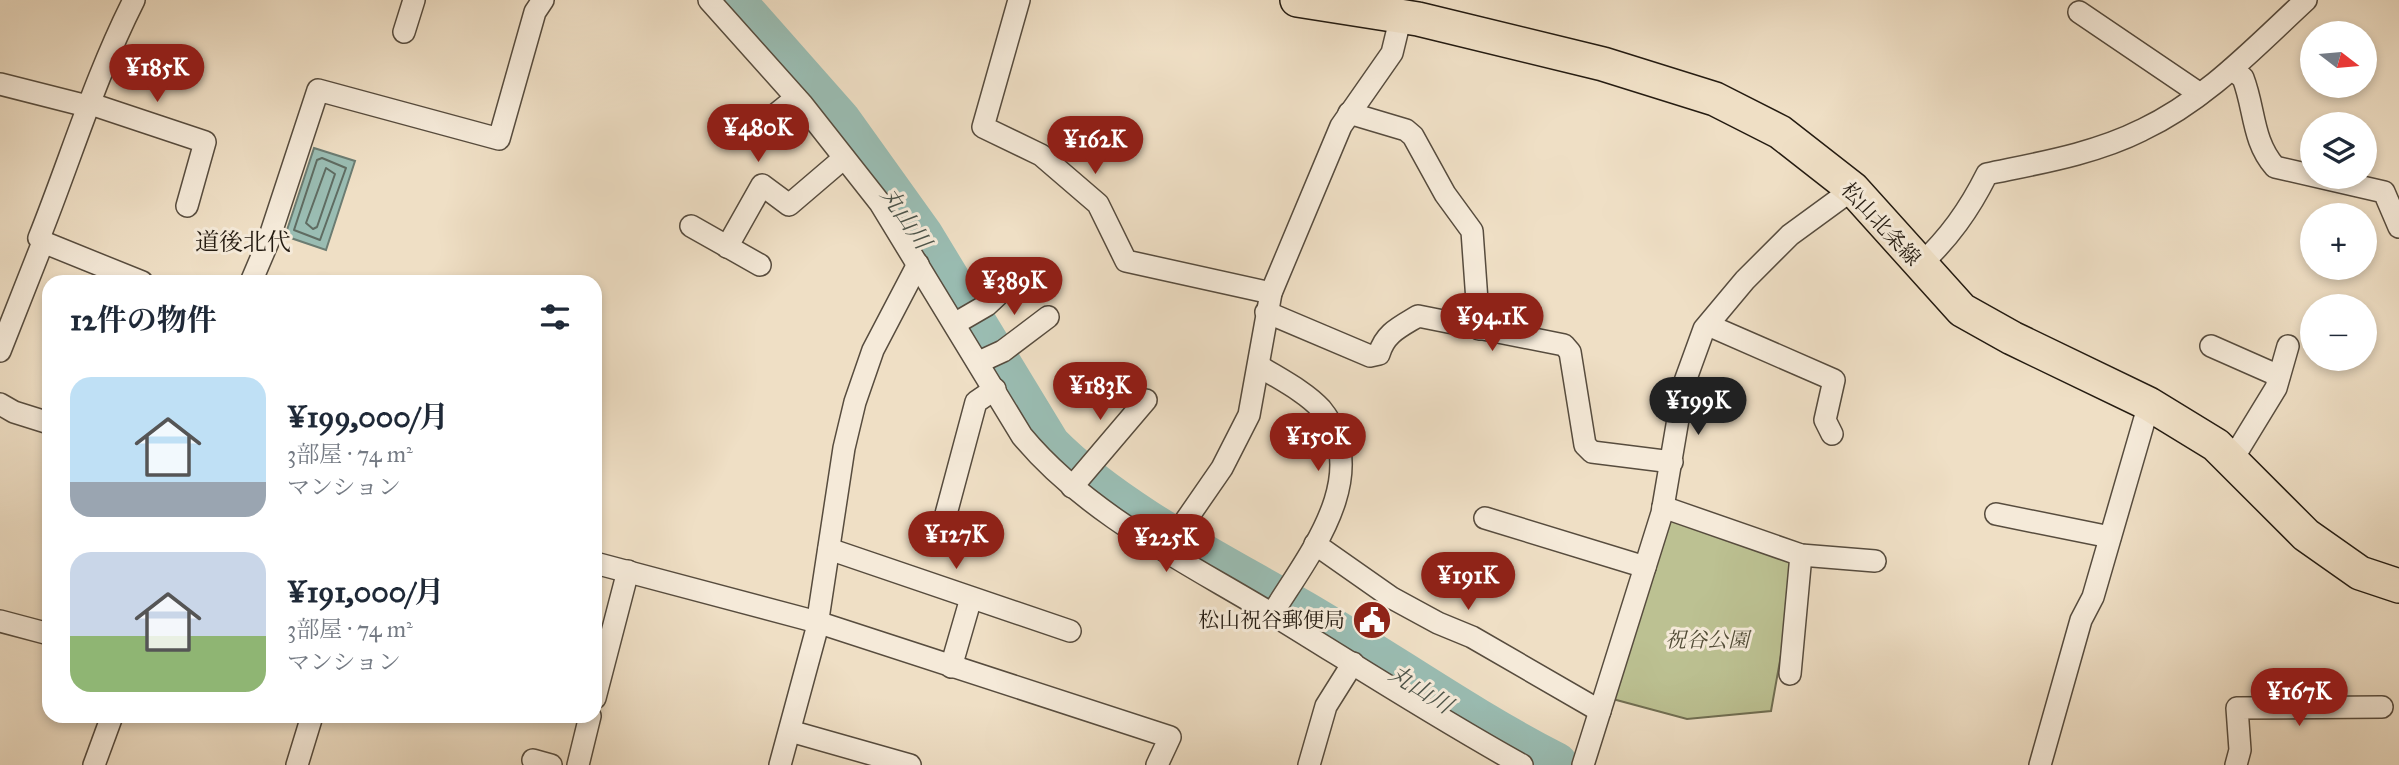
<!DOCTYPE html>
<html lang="ja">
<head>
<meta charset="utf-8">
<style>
  body { margin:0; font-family:"IM FELL Great Primer","Noto Serif JP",serif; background:#f6f6f7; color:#1f2937; height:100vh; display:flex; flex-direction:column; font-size:26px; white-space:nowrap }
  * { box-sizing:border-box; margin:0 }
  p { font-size:23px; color:#747a83 }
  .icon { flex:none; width:38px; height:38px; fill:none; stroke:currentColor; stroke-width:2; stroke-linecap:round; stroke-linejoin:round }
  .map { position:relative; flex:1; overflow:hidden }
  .side { position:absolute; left:42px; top:275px; width:560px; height:448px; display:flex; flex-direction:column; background:#fff; border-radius:21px; box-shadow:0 4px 10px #0003 }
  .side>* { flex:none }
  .needle { width:46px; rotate:106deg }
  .controls { position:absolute; left:2300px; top:21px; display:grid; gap:14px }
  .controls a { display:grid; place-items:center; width:77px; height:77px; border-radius:50%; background:#fff; box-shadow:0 4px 10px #0003; font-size:35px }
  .price { position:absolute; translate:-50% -60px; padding:0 16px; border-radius:24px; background:#8f2418; color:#fff; font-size:23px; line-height:46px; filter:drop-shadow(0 2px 4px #0008) }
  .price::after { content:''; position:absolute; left:50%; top:42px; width:21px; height:16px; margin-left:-10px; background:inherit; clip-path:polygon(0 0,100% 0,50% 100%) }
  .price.active { background:#222; color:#fff }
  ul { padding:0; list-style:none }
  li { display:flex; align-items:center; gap:21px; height:175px; padding:0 28px }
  li span { display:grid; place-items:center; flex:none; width:196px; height:140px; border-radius:21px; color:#555 }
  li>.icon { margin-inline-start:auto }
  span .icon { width:84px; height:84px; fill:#fffc; stroke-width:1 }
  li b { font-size:30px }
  h2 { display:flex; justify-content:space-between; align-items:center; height:84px; padding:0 28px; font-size:30px }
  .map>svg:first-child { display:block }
</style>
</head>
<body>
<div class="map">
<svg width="2399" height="765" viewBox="0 0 2399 765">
  <rect width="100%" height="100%" fill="#efdfc5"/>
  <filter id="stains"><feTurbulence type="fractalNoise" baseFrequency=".00286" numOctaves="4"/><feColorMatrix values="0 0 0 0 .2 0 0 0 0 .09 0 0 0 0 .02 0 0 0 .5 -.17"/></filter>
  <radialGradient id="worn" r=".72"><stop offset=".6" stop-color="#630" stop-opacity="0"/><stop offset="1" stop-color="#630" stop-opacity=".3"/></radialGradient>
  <polygon fill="#bcc192" stroke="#706e52" stroke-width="2" points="1665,516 1798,560 1771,711 1687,719 1609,698"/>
  <polygon fill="#9abdb3" stroke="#6b7c72" stroke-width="2" points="314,148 355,161 326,250 285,236"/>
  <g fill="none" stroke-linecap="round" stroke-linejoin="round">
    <g stroke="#5f6c62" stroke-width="2">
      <polygon points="322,158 346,168 320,240 294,230 317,160"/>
      <polygon points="326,168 335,174 317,227 313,229 306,223"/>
    </g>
    <path stroke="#9abdb3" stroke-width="46" d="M731,0L838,121L921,237L1048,446C1116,515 1225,568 1309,617C1392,666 1469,721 1555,765"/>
    <g stroke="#574c3e" stroke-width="24">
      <g id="minor">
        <path d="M709,0L802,104L880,203L1022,436C1086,513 1182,560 1267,611C1352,663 1435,717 1522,765"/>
        <polyline points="1019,0 983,127 1041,155 1098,204 1126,261 1271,293"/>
        <polyline points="2079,12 2200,94"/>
        <polyline points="404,32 414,0"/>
        <path d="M2232,69L2243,78C2255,109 2252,141 2275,167L2384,192L2399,227"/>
        <polyline points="0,84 79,104 94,105 205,142 187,206"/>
        <polyline points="1349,113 1406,130 1413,136 1445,194 1472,231 1479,329"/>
        <polyline points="755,131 796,98"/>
        <polyline points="691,226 760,265"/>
        <polyline points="43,242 142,282"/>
        <polyline points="727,247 762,185 789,205 844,158"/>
        <path d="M1919,266C1949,238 1969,210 1987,174C2039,163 2094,154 2142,130C2206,100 2255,47 2306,0"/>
        <polyline points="251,282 268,242 318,90 499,139 535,12 543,0"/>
        <path d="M1266,312L1370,356L1379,354C1385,333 1400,327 1418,316L1564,345L1570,352L1585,445L1592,452L1672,462"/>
        <polyline points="956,323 987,305 1015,279"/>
        <polyline points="1708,325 1834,380 1825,420 1832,434"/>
        <polyline points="2211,346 2279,376"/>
        <path d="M0,351L43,242L39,238C71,158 95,77 134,0"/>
        <polyline points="979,362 1003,351 1048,317"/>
        <path d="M1259,366C1278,378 1306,392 1321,409C1375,475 1307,557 1272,614"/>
        <polyline points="0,404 14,412 49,423"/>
        <polyline points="2232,460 2276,388 2288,346"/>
        <polyline points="1072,487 1146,400"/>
        <polyline points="1663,507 1801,555 1875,561"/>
        <polyline points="946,514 976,402 995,389"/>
        <polyline points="1996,514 2110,537"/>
        <polyline points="1485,518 1645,567"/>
        <polyline points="1315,544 1392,598 1438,623 1472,637 1600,711"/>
        <polyline points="829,549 1070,631"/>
        <polyline points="1166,549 1222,468 1249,415 1271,293 1341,126 1392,53 1401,16"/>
        <polyline points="595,563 817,622 1170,737 1157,765"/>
        <polyline points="0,621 49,634"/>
        <polyline points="951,667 971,598"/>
        <polyline points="1790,674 1801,555"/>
        <polyline points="595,698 628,571"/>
        <polyline points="790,731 910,765"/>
        <polyline points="533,760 551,765"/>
        <polyline points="94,765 112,716"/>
        <polyline points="297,765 312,716"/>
        <polyline points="578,765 590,716"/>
        <polyline points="780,765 816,632 844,448 855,402 873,350 918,264"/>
        <polyline points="1309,765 1326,706 1353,663"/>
        <polyline points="1583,765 1662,513 1684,384 1704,329 1745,280 1790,235 1853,189"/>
        <polyline points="2040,765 2081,620 2093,597 2149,404"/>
        <polyline points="2236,765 2240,750 2237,708 2382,707"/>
      </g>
    </g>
    <g stroke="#241b11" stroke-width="36">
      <polyline id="primary" points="1297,0 1418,19 1603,64 1715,99 1780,132 1853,189 1962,310 2012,338 2149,404 2216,445 2306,535 2360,573 2399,586"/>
    </g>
    <use href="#minor" stroke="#f5ead9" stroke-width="21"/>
    <use href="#primary" stroke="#efdfc5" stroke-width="33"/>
  </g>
  <defs>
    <g id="civic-disc" transform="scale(2.0125)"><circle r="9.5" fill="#8f2418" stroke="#f5ead9"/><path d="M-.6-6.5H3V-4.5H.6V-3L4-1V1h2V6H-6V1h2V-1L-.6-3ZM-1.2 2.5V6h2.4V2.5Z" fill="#fff"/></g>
  </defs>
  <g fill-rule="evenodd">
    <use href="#civic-disc" x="1372" y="620"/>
  </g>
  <g text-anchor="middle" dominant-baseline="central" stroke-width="6" stroke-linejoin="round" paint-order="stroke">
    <g font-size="21" fill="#241b11" stroke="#f5ead9">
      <text transform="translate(1881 224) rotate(47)">松山北条線</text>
    </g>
    <g font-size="21" fill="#241b11" stroke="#f5ead9" text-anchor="end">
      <text x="1345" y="620">松山祝谷郵便局</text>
    </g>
    <g font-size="21" font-style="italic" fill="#524d38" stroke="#f5ead9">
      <text x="1707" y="640">祝谷公園</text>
    </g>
    <g font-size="23" font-style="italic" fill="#4d544a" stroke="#f5ead9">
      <text transform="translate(906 218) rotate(55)">丸山川</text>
      <text transform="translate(1421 689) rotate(32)">丸山川</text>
    </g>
    <g font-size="24" fill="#241b11" stroke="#f5ead9">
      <text x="243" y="242">道後北代</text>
    </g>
  </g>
  <rect width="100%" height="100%" filter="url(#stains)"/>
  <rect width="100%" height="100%" fill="url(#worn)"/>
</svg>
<div class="controls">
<a><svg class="needle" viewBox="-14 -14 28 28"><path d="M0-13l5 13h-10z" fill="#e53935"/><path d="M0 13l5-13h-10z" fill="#747a83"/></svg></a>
<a><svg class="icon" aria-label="layers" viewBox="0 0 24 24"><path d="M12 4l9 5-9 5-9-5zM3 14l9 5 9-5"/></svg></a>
<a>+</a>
<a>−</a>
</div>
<b class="price" style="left:157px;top:104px">¥185K</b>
<b class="price" style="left:758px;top:164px">¥480K</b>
<b class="price" style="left:1095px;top:176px">¥162K</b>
<b class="price" style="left:1014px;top:317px">¥389K</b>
<b class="price" style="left:1492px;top:353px">¥94.1K</b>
<b class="price" style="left:1100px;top:422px">¥183K</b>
<b class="price active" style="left:1698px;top:437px">¥199K</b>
<b class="price" style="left:1318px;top:473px">¥150K</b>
<b class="price" style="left:956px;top:571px">¥127K</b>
<b class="price" style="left:1166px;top:574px">¥225K</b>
<b class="price" style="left:1468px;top:612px">¥191K</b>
<b class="price" style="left:2299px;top:728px">¥167K</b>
<section class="side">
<h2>12件の物件<svg class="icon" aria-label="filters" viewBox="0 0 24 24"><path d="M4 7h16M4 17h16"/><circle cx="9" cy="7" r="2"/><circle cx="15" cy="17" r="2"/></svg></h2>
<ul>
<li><span style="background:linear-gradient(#bfe0f5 75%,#9aa5b1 0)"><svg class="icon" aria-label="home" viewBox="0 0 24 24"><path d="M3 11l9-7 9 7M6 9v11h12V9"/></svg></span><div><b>¥199,000/月</b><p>3部屋 · 74 m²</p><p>マンション</p></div></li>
<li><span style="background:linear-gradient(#c9d6e8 60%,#8fb573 0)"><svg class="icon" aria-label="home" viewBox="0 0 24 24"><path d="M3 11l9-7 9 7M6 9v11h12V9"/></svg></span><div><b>¥191,000/月</b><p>3部屋 · 74 m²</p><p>マンション</p></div></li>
</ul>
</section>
</div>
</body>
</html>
